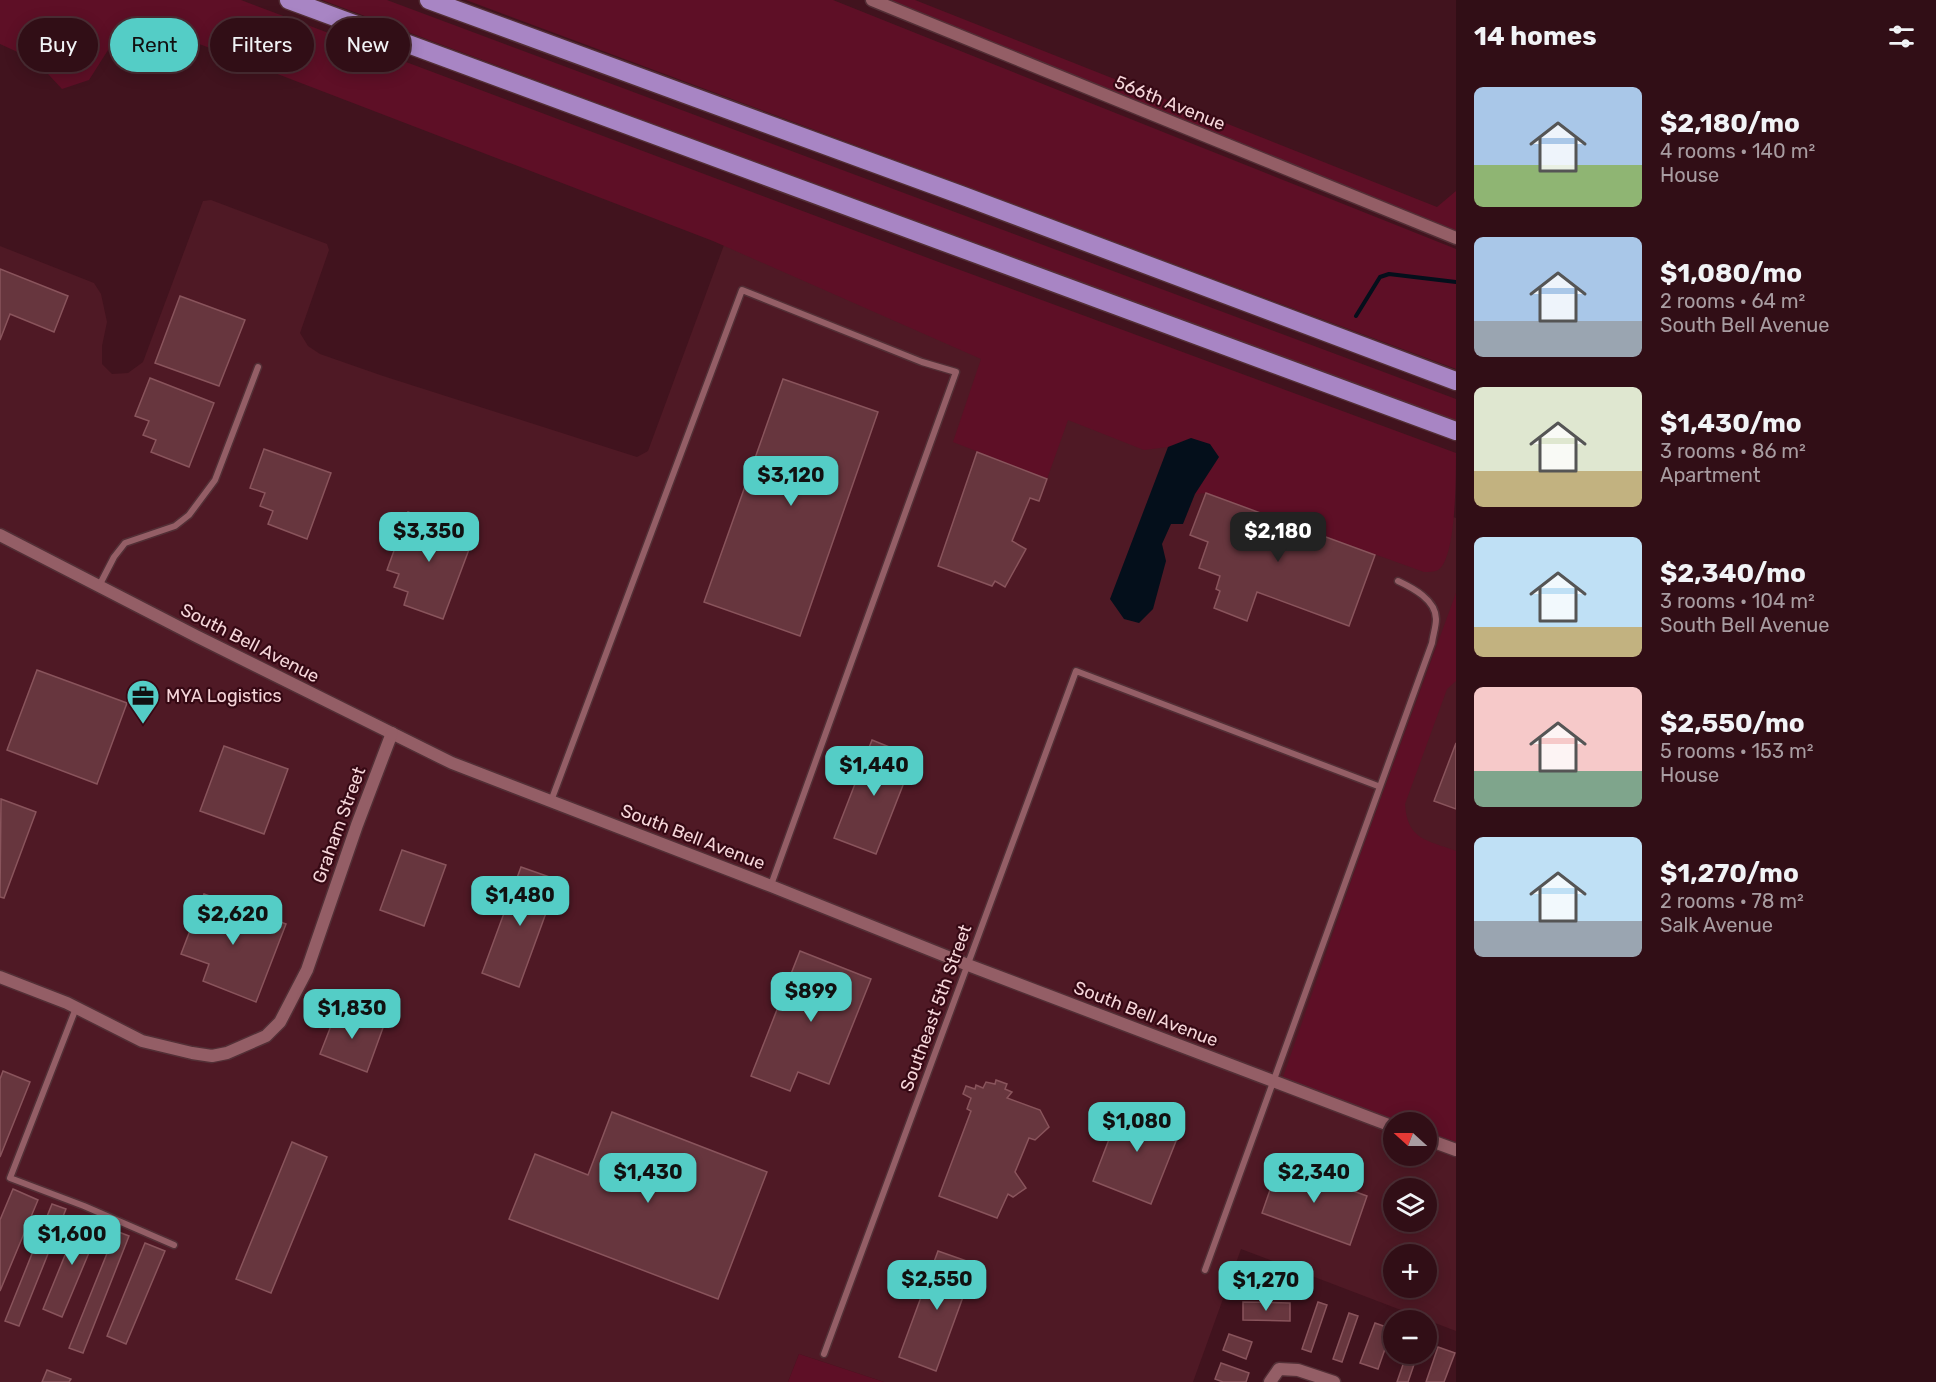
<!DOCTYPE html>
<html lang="en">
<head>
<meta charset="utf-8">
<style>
  body { margin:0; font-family:Rubik,sans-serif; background:#3d1c23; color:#f1f3f6; height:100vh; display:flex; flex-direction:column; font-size:22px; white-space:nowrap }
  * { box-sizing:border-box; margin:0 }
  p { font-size:20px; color:#a89ca1 }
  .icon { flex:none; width:33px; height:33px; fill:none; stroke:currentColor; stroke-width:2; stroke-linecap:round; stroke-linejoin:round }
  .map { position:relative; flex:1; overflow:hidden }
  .details { display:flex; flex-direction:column; background:#310e16; width:480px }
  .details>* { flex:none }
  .guide { position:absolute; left:18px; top:18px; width:570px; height:54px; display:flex; gap:12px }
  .needle { width:39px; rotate:291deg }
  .controls { position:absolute; left:1383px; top:1112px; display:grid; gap:12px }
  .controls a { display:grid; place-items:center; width:54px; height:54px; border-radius:50%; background:#310e16; box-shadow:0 3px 15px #0003,0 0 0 2px #4c2e35; font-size:30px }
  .price { position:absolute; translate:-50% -51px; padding:0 14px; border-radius:12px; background:#54cdc6; color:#111; font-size:20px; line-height:39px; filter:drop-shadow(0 2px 3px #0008) }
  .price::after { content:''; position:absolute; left:50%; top:36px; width:18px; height:14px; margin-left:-9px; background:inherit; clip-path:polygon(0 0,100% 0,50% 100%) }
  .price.active { background:#222; color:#fff }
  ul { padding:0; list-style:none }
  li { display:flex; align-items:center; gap:18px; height:150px; padding:0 18px }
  li span { display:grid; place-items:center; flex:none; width:168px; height:120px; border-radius:9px; color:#555 }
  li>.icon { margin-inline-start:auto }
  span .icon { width:72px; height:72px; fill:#fffc; stroke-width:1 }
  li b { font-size:26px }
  h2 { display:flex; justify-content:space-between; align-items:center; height:72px; padding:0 18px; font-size:26px }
  .chip { padding:0 21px; border-radius:27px; background:#310e16; box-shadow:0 3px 15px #0003,0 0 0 2px #4c2e35; font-size:21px; line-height:54px }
  .chip.active { background:#54cdc6; color:#111 }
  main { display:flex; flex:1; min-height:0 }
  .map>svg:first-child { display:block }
</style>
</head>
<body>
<main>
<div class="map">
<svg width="1456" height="1382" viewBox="0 0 1456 1382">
  <rect width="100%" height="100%" fill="#41131e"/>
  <path fill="#4f1925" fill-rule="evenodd" d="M211,200L327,244L329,250L300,333L308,346L320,354L383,376L637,457L648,451L724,245L1456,518V1331L1241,1249L1193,1382H884L799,1354L788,1382H0V246L94,283L101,294L107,322L102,346V364L112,374L128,373L143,362L203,201ZM1394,1122H1426V1155H1394ZM1394,1188H1426V1221H1394ZM1394,1254H1426V1287H1394Z"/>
  <g fill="#5e0f26">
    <path d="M0,0H241L944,264L1456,453C1456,478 1456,559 1438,570C1434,572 1428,572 1424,572L1206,493L1195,494L1219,457L1191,438L1168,447L1144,450L1068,420L1047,479L953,442L981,359L713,241L129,17L89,80L62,89L35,60L0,44Z"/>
    <polygon points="322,0 387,0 1456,399 1456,424"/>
    <polygon points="466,0 833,0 1456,249 1456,369"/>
    <polygon points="878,0 915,0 1437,207 1456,191 1456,231"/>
    <path d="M1456,593V681L1447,689L1405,804C1407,840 1427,840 1456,851V1142L1427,1132L1426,1122H1399L1282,1080L1362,850Z"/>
    <polygon points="799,1354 884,1382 788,1382"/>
  </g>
  <polygon fill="#040f1b" points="1191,438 1210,444 1219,457 1195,494 1183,524 1171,524 1162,544 1166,561 1153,609 1139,623 1124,619 1110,599 1168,447"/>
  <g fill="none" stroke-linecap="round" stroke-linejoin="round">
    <polyline stroke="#040f1b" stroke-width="4" points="1356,316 1380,277 1389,274 1456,282"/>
  </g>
  <g fill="#67363e" stroke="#89545c" stroke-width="1.5">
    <polygon points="0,269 68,296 54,332 10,314 0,340"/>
    <polygon points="180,296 245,320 219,386 155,363"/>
    <polygon points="150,378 214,403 189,467 151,452 156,440 143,435 149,421 135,416"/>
    <polygon points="783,379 878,412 800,636 704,602"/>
    <polygon points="264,449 331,473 307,539 268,524 273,511 260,506 265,493 250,488"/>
    <polygon points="977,452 1047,479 1039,501 1030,498 1012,541 1026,549 1005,587 995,581 992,586 938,566"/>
    <polygon points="1206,493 1375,555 1349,626 1257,592 1247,621 1214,608 1220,591 1216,589 1220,576 1199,568 1208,542 1190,535"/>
    <polygon points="408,512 474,536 443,619 404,605 408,592 394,587 399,574 387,570"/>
    <polygon points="37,670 127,703 97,784 7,750"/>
    <polygon points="872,740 914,757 876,854 834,838"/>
    <polygon points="1456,743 1456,809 1434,801"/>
    <polygon points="224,746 288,769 264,834 200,811"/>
    <polygon points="1,799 36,812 4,898 0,897"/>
    <polygon points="402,850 446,865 424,926 380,910"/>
    <polygon points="521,867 558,880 519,987 482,973"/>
    <polygon points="204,894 286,924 256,1002 203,981 209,964 181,954"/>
    <polygon points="800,951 871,979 829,1084 798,1072 790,1091 751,1076"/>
    <polygon points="338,1008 384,1025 367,1072 320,1054"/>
    <polygon points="3,1071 30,1082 0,1157 0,1079"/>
    <polygon points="996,1080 1007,1084 1005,1089 1012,1092 1007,1098 1040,1110 1049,1127 1035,1140 1029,1138 1015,1172 1026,1188 1013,1197 1008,1194 997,1218 939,1196 971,1111 967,1109 971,1098 963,1094 966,1086 975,1089 976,1085 983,1088 986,1082 995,1084"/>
    <polygon points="1123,1103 1182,1126 1151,1204 1093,1181"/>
    <polygon points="612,1112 767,1172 718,1299 509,1219 535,1154 588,1175"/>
    <polygon points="292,1142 327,1157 271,1293 236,1279"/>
    <polygon points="1279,1164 1367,1196 1350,1245 1262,1213"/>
    <polygon points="13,1189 38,1200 0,1291 0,1220"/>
    <polygon points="52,1204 66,1209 19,1326 5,1321"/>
    <polygon points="81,1216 101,1224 62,1317 43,1309"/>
    <polygon points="116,1231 129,1236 83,1353 69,1348"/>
    <polygon points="145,1243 165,1251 126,1344 107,1336"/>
    <polygon points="938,1251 975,1264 936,1371 899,1357"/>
    <polygon points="1243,1302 1290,1303 1290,1321 1243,1320"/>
    <polygon points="1318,1302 1327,1305 1311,1352 1302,1349"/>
    <polygon points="1349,1313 1358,1316 1342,1362 1333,1359"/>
    <polygon points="1375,1323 1392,1329 1378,1369 1360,1363"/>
    <polygon points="1229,1334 1252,1342 1246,1359 1223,1350"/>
    <polygon points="1438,1347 1455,1353 1444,1382 1426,1382"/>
    <polygon points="1407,1353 1418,1353 1408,1382 1397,1382"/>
    <polygon points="1221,1363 1249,1373 1246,1382 1223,1382 1215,1379"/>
    <polygon points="47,1370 71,1379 69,1382 42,1382"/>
  </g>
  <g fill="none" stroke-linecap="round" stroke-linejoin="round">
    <g stroke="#532f36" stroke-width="9">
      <g id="service">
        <polyline points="99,586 114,557 125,543 175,526 189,515 215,480 258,367"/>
        <polyline points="551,801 742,290 922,362 956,372 771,885"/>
        <polyline points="76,1008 10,1178 84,1206 174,1245"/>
        <path d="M1205,1270L1432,643C1433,635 1436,627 1436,619C1436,600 1413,588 1398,581"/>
        <polyline points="824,1354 1076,671 1378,786"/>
      </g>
    </g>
    <g stroke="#532f36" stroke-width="15">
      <g id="minor">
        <polyline points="872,0 1456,238"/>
        <polyline points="0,535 196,636 452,763 771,886 968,965 1394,1127"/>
        <polyline points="0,977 67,1003 142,1041 192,1053 212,1056 227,1053 266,1036 280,1022 307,970 357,825 392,733"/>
        <polyline points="1426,1139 1456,1150"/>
        <polyline points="1270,1382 1279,1369 1298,1370 1334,1382"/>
      </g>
    </g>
    <g stroke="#532f36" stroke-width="21">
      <g id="motorway">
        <polyline points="289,0 1456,431"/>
        <polyline points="429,0 961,195 1456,381"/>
      </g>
    </g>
    <use href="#service" stroke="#945e66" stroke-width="6"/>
    <use href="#minor" stroke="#945e66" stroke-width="12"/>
    <use href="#motorway" stroke="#a885c4" stroke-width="18"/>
  </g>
  <defs>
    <g id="office-pin" transform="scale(1.725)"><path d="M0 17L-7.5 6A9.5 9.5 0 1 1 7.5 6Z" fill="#54cdc6" stroke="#360914"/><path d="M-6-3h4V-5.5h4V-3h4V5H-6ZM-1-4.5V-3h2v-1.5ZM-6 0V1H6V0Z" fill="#111"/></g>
  </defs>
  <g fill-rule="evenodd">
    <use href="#office-pin" x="143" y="696"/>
  </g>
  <g text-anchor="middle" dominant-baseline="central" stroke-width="4.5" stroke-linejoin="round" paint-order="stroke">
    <g font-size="18" fill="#f6d6da" stroke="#360914">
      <text transform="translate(1170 103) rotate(22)">566th Avenue</text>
      <text transform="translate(250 643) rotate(27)">South Bell Avenue</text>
      <text transform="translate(339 825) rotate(-70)">Graham Street</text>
      <text transform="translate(693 837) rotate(21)">South Bell Avenue</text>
      <text transform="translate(936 1008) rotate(-70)">Southeast 5th Street</text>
      <text transform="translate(1146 1014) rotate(21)">South Bell Avenue</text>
    </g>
    <g font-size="18" fill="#f6d6da" stroke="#360914" text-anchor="start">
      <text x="166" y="696">MYA Logistics</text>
    </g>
  </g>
</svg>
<div class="controls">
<a><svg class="needle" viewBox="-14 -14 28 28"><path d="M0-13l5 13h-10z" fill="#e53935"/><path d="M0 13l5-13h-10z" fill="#a89ca1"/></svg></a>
<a><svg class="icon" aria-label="layers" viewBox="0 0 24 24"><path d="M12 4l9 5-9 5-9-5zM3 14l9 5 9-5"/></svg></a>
<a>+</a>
<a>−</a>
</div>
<b class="price" style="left:791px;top:507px">$3,120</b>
<b class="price" style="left:429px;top:563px">$3,350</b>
<b class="price active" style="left:1278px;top:563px">$2,180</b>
<b class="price" style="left:874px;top:797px">$1,440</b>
<b class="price" style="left:520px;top:927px">$1,480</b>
<b class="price" style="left:233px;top:946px">$2,620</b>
<b class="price" style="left:811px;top:1023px">$899</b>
<b class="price" style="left:352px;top:1040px">$1,830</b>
<b class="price" style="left:1137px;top:1153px">$1,080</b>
<b class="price" style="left:648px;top:1204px">$1,430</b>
<b class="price" style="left:1314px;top:1204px">$2,340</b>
<b class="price" style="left:72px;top:1266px">$1,600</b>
<b class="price" style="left:937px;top:1311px">$2,550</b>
<b class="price" style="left:1266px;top:1312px">$1,270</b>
<div class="guide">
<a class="chip">Buy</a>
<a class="chip active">Rent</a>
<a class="chip">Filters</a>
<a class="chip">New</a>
</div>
</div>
<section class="details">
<h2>14 homes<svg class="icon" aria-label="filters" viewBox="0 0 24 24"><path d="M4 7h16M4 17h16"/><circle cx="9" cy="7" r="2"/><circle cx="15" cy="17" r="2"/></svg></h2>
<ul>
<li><span style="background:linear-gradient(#a9c7e8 65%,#8fb573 0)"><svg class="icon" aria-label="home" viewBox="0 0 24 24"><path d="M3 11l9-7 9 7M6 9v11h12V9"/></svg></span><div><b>$2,180/mo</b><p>4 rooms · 140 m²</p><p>House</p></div></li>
<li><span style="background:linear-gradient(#a9c7e8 70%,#9aa5b1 0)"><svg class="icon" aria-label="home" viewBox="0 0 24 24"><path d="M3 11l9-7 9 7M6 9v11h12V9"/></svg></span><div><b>$1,080/mo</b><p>2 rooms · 64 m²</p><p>South Bell Avenue</p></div></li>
<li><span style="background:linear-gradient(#dfe7d0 70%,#c2b280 0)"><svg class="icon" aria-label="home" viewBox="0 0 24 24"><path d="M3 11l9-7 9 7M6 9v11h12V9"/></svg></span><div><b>$1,430/mo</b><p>3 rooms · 86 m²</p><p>Apartment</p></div></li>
<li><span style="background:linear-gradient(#bfe0f5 75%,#c2b280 0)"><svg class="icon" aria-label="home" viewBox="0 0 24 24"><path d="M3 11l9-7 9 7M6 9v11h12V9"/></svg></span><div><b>$2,340/mo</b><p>3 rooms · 104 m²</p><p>South Bell Avenue</p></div></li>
<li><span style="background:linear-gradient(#f6c9c9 70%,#7fa58c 0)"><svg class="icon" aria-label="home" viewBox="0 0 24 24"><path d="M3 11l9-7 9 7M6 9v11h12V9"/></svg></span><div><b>$2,550/mo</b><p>5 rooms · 153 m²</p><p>House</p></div></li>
<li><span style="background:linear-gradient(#bfe0f5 70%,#9aa5b1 0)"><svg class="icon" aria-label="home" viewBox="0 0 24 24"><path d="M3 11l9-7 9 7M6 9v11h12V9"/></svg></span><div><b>$1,270/mo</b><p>2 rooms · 78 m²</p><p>Salk Avenue</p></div></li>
</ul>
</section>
</main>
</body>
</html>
